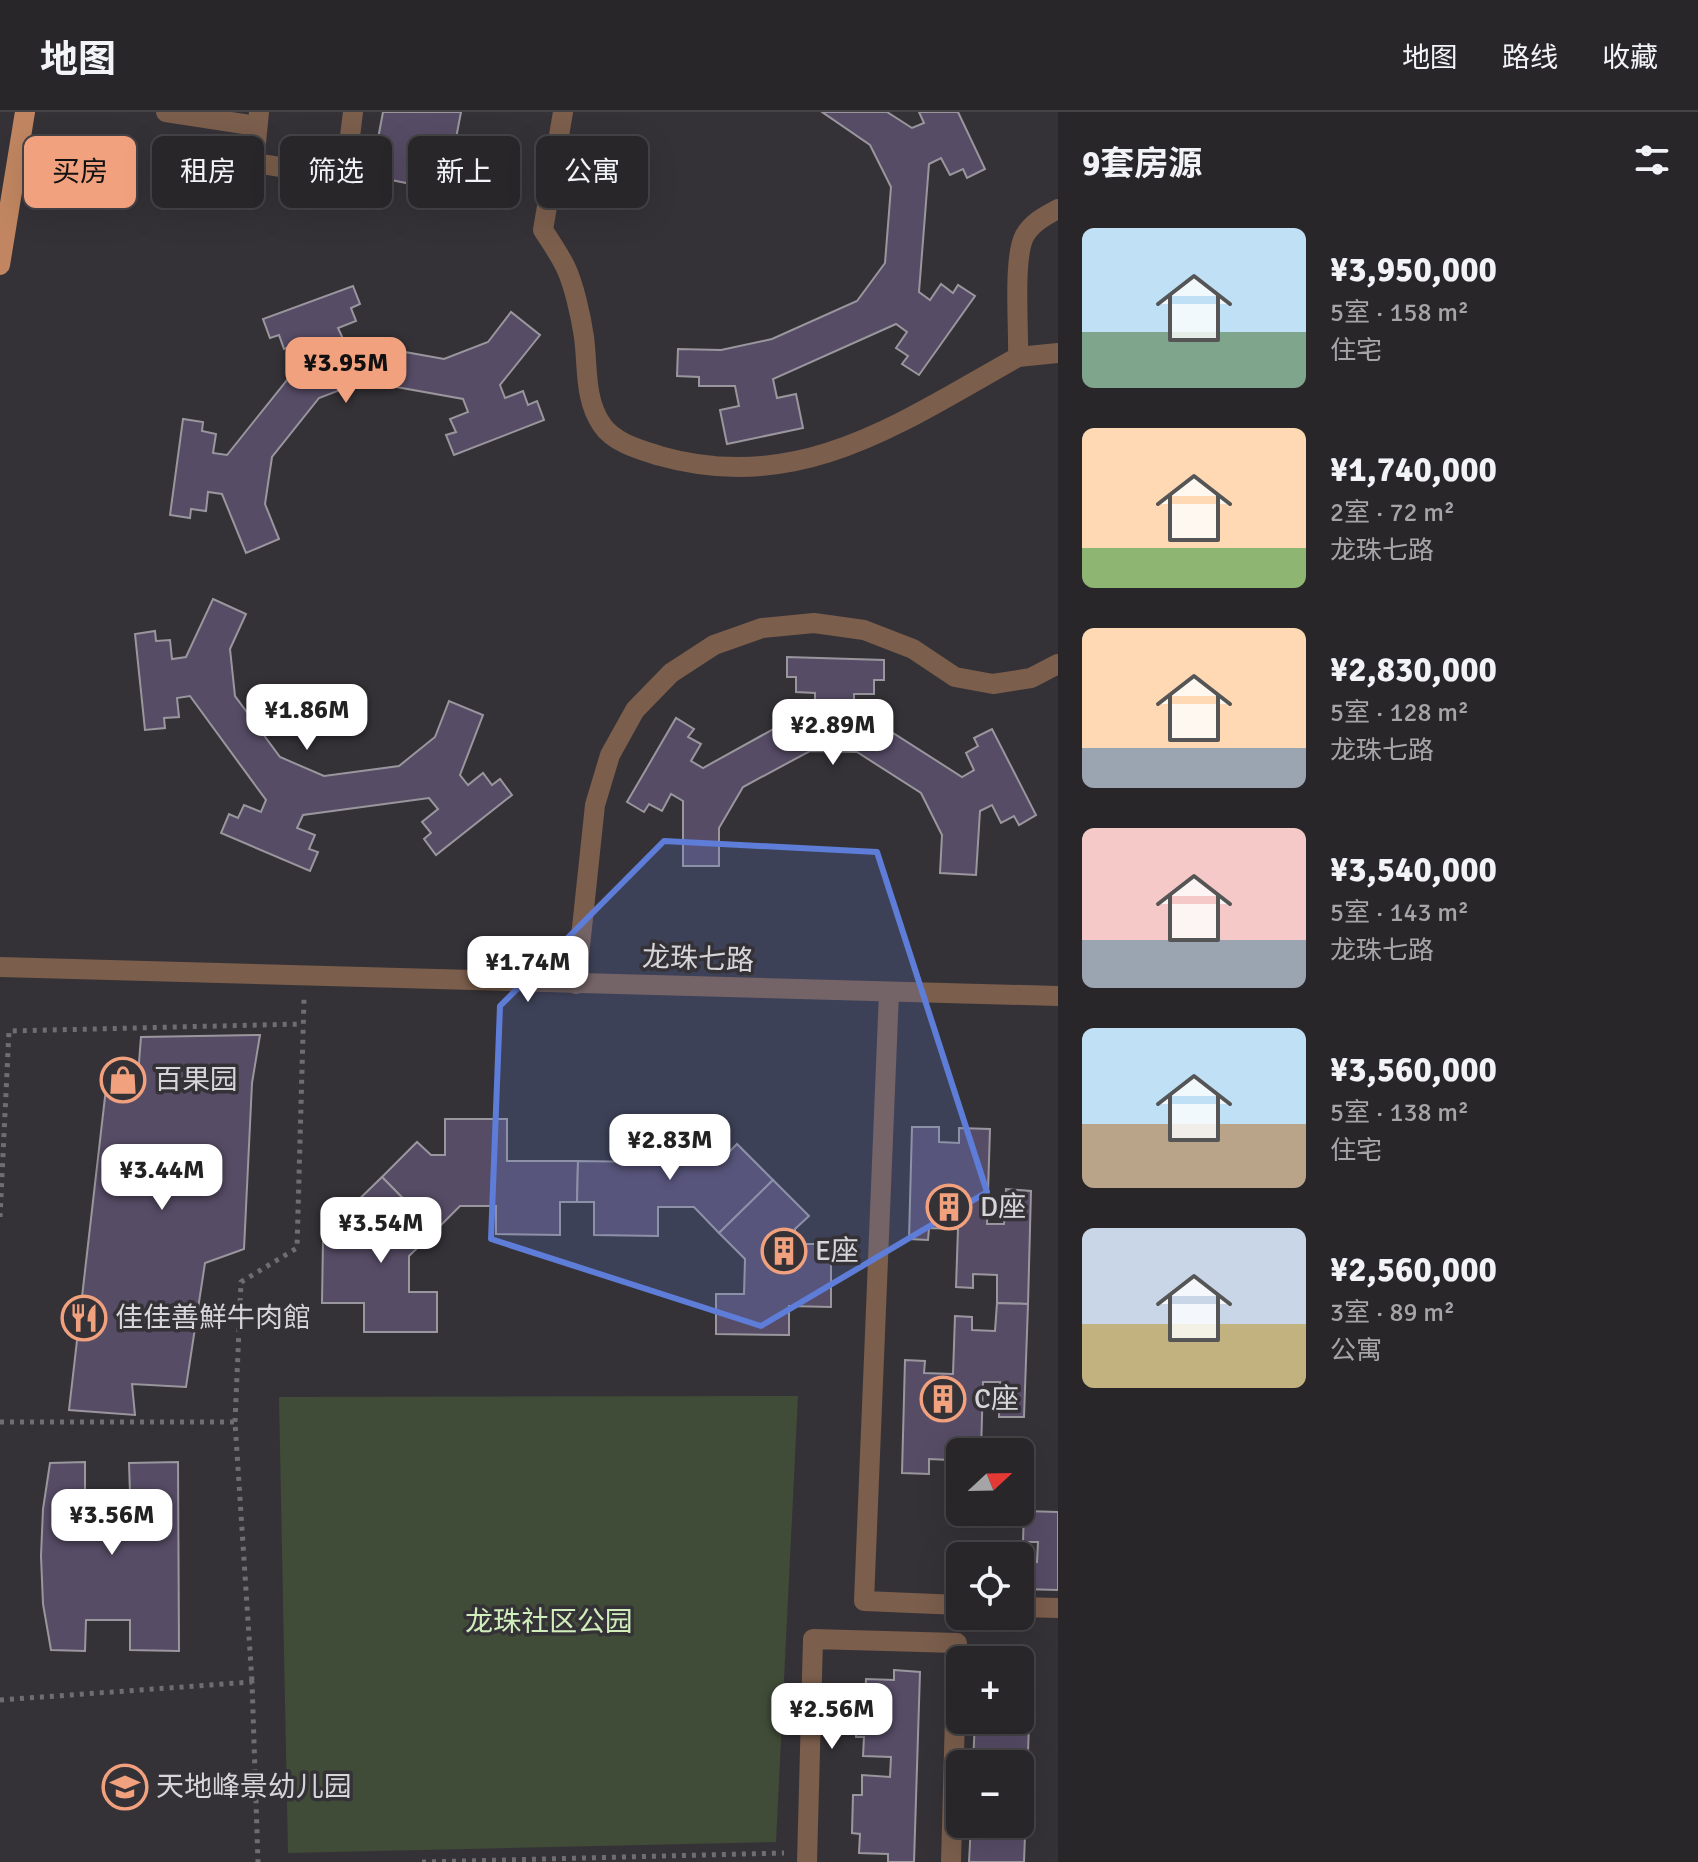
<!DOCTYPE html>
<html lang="zh">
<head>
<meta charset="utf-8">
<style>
  body { margin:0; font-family:Signika,"Noto Sans SC",sans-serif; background:#343235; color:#f1f3f6; height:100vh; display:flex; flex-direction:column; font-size:30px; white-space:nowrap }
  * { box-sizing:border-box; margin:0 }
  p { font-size:26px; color:#a5a5a8 }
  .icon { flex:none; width:44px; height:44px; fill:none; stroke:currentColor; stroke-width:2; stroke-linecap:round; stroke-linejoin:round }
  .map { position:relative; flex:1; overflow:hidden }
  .details { display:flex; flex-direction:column; background:#282629; width:640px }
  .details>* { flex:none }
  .banner { position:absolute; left:24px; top:24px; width:760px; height:72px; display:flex; gap:16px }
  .needle { width:52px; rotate:68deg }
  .buttons { position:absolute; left:946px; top:1326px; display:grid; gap:16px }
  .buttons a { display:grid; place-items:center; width:88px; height:88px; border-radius:12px; background:#282629; box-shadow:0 8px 32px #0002,0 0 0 2px #444346; font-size:40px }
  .price { position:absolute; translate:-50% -68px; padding:0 18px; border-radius:16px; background:#fff; color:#222; font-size:26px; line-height:52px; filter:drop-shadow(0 2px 4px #0008) }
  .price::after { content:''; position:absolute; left:50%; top:48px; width:24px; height:18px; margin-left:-12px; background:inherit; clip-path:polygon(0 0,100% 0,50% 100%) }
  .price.current { background:#f1a17d; color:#111 }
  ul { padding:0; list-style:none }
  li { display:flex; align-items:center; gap:24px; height:200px; padding:0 24px }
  li span { display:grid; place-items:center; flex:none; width:224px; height:160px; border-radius:12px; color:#555 }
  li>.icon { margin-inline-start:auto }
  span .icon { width:96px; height:96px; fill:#fffc; stroke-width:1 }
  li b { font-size:34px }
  h2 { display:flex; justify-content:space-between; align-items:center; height:96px; padding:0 24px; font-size:34px }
  .pill { padding:0 28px; border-radius:12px; background:#282629; box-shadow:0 8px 32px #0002,0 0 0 2px #444346; font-size:28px; line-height:72px }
  .pill.current { background:#f1a17d; color:#111 }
  header { display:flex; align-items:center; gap:48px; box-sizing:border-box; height:112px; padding:0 40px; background:#282629; border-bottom:2px solid #444346 }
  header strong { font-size:38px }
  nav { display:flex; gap:44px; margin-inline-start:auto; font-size:28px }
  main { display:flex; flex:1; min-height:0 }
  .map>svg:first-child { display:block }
</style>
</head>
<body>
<header>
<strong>地图</strong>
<nav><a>地图</a><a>路线</a><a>收藏</a></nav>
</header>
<main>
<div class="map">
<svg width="1058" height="1750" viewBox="0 0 1058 1750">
  <rect width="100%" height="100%" fill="#353237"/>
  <polygon fill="#404c38" points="798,1284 776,1730 288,1741 279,1285"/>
  <g fill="#574c66" stroke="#99979d" stroke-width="2">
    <polygon points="383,0 461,0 446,79 371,64"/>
    <polygon points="822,0 887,0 912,16 924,11 919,0 958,0 985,57 967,66 963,57 950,63 941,46 929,52 919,180 930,188 941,172 953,181 958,173 975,184 919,263 902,252 908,244 896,236 907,220 896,212 773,267 777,286 796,282 803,316 727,332 720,298 739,294 735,274 699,274 699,265 677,264 678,237 721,238 772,227 857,189 885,151 891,75 870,33"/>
    <polygon points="353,174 360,192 351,196 356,209 338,216 344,229 444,247 488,230 511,200 540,223 500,273 505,286 523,279 528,293 537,289 544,308 454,343 446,323 456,320 450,307 468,300 463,287 363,269 319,286 272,345 265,392 279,427 246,441 222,382 208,380 206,399 191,397 190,406 170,403 183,307 203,310 202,319 216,322 213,341 227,343 307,243 302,230 284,237 279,223 270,226 263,207"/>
    <polygon points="213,487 246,502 230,537 235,584 280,645 324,664 399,654 435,625 449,589 483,603 460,663 468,673 483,661 492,673 500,667 512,683 436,743 424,727 431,721 422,710 438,697 429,686 303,703 297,716 315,723 309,737 318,740 310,759 221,721 229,702 238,706 244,693 261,700 266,688 190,584 177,586 179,605 164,606 165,616 145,618 135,522 155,519 156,529 170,528 172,547 186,545"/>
    <polygon points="787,545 884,548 884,568 874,568 874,582 854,582 854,596 962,665 974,658 966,641 978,634 974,626 992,617 1036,703 1019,713 1014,704 1001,711 992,693 980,699 976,763 940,761 942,723 921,681 857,640 810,639 743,675 719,716 719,754 683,754 683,689 671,682 662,699 649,692 644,700 627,690 676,606 694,617 688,625 701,632 691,649 703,656 815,594 815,581 796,580 796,565 787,565"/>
    <polygon points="260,923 252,971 244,1137 205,1151 186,1275 132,1272 135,1303 69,1298 108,959 138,963 141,925"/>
    <polygon points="445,1007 507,1007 507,1049 578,1049 577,1090 560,1090 560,1123 496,1122 496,1094 460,1094 435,1119 382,1065 417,1030 431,1043 445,1043"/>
    <polygon points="647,1008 710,1009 710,1045 724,1045 737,1032 773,1068 719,1121 694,1095 658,1095 658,1124 594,1123 594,1090 577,1090 578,1049 647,1050"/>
    <polygon points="912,1015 939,1015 939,1030 959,1031 959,1016 990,1017 987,1112 1004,1112 1006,1077 1031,1079 1028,1192 997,1191 997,1163 973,1162 973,1176 956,1175 958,1117 929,1116 928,1128 909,1127"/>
    <polygon points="382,1065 435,1119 409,1144 409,1180 437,1180 437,1220 364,1220 364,1191 322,1191 323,1128 359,1128 359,1114 346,1100"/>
    <polygon points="773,1068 809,1104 795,1117 795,1132 831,1132 831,1195 789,1194 789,1223 716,1222 716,1182 744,1182 745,1147 719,1121"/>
    <polygon points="997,1191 1028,1192 1024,1305 999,1305 1000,1270 983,1270 981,1340 960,1340 960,1363 949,1363 950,1348 929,1347 929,1362 902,1361 905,1248 925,1249 924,1261 953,1262 955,1204 972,1205 972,1218 995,1219"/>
    <polygon points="85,1350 85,1381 130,1381 129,1351 178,1350 179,1539 130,1538 130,1508 86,1508 85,1539 51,1538 43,1492 41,1444 43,1397 50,1351"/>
    <polygon points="1024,1399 1058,1400 1058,1478 1022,1477 1022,1450 1037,1450 1038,1430 1023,1430"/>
    <polygon points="894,1558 920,1560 914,1750 888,1750 888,1742 859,1741 860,1722 852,1721 853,1683 862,1683 862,1663 890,1665 891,1645 863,1644 864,1625 856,1625 857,1586 865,1586 866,1567 894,1568"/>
    <polygon points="1020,1558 1031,1558 1024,1750 969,1750 971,1712 1020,1712 1020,1652 973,1652 975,1608 1020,1608"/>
  </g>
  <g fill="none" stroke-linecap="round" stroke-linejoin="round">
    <g stroke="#6f6d71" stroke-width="5" stroke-dasharray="4 6" stroke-linecap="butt">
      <polyline points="0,1105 9,919 302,912"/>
      <polyline points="0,1310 235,1310 252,1570"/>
      <polyline points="235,1310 241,1170 297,1136 304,887"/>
      <polyline points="0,1588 252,1570 258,1750"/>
      <polyline points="422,1750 784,1741"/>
    </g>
    <g stroke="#7b5e4c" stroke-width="20">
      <polyline points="166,0 257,14"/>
      <polyline points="259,0 254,51 345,65 353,0"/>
      <path d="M563,0L543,118C551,130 559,142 565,154C574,172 581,205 584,225C588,255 584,287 602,313C614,331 641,338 660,344C800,384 903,309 1018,245C1019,217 1013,148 1024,125C1031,111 1045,104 1058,97"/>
      <polyline points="1018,245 1058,241"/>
      <polyline points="0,855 1058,884"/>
      <polyline points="576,872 595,693 610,643 635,598 671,561 714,533 762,516 814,511 864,518 913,537 955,565 993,572 1031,566 1058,552"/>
      <polyline points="889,880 864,1489 960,1493"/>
      <polyline points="1020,1495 1058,1496"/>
      <polyline points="807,1750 813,1527 957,1531 951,1750"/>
    </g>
    <polyline stroke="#c18661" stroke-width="20" points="0,153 25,0"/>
  </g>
  <path fill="#5e7dd8" fill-opacity="0.2" stroke="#5e7dd8" stroke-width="6" stroke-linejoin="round" d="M664,729L877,740L987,1080L761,1214L491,1127L500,894Z"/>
  <defs>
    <g id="shop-ring" transform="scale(2.3)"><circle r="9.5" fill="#353237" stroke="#f1a17d" stroke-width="1.5"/><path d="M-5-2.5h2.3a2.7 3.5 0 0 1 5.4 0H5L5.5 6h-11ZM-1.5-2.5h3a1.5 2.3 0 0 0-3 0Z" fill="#f1a17d"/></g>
    <g id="building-ring" transform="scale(2.3)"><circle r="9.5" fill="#353237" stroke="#f1a17d" stroke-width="1.5"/><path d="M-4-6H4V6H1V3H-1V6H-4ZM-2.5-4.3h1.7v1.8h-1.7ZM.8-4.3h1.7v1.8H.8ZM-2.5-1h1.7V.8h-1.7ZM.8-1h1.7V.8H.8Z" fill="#f1a17d"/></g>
    <g id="restaurant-ring" transform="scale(2.3)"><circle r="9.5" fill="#353237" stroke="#f1a17d" stroke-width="1.5"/><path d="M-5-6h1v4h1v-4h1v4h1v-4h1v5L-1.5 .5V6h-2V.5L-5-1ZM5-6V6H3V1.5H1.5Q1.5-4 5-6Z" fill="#f1a17d"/></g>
    <g id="school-ring" transform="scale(2.3)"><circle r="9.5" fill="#353237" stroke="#f1a17d" stroke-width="1.5"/><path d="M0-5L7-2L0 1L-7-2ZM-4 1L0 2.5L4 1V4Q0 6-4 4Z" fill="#f1a17d"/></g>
  </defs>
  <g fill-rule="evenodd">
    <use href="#shop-ring" x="123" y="968"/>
    <use href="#building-ring" x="949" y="1095"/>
    <use href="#building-ring" x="784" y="1139"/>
    <use href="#restaurant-ring" x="84" y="1206"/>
    <use href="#building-ring" x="943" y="1287"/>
    <use href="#school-ring" x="125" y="1675"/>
  </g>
  <g text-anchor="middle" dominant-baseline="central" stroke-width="7" stroke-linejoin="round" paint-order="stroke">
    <g font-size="28" fill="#d6d5d8" stroke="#353237">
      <text transform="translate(698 847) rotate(2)">龙珠七路</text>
    </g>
    <g font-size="28" fill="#d6d5d8" stroke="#353237" text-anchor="start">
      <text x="154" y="968">百果园</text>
      <text x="980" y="1095">D座</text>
      <text x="815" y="1139">E座</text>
      <text x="115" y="1206">佳佳善鮮牛肉館</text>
      <text x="974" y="1287">C座</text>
      <text x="156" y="1675">天地峰景幼儿园</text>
    </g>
    <g font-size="28" fill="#cfeebb" stroke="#353237">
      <text x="549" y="1510">龙珠社区公园</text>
    </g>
  </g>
</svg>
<div class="buttons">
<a><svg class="needle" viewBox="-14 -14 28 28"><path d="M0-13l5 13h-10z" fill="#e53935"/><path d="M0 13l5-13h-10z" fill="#a5a5a8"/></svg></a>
<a><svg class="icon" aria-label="locate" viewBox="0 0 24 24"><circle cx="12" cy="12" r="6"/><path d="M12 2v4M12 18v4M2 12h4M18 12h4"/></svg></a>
<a>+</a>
<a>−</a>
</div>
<b class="price current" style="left:346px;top:293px">¥3.95M</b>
<b class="price" style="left:307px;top:640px">¥1.86M</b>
<b class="price" style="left:833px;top:655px">¥2.89M</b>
<b class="price" style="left:528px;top:892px">¥1.74M</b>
<b class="price" style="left:670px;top:1070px">¥2.83M</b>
<b class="price" style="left:162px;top:1100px">¥3.44M</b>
<b class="price" style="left:381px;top:1153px">¥3.54M</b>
<b class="price" style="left:112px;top:1445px">¥3.56M</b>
<b class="price" style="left:832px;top:1639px">¥2.56M</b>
<div class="banner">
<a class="pill current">买房</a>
<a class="pill">租房</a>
<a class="pill">筛选</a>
<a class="pill">新上</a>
<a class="pill">公寓</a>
</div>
</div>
<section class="details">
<h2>9套房源<svg class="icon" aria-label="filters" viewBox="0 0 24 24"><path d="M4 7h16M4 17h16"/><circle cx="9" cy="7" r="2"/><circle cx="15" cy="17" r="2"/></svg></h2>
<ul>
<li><span style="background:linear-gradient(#bfe0f5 65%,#7fa58c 0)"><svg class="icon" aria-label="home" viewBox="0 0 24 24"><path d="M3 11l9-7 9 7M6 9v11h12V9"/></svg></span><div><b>¥3,950,000</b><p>5室 · 158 m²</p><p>住宅</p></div></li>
<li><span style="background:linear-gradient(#ffd9b3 75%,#8fb573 0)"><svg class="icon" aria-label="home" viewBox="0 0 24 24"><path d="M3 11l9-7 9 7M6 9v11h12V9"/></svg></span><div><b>¥1,740,000</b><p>2室 · 72 m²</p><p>龙珠七路</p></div></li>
<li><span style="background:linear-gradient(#ffd9b3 75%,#9aa5b1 0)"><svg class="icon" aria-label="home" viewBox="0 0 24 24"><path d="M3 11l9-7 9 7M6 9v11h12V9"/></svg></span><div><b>¥2,830,000</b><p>5室 · 128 m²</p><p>龙珠七路</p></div></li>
<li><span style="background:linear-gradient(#f6c9c9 70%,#9aa5b1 0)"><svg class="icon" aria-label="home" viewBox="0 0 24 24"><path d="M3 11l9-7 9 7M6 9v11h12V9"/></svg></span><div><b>¥3,540,000</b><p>5室 · 143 m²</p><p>龙珠七路</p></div></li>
<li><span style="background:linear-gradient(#bfe0f5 60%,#b9a48a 0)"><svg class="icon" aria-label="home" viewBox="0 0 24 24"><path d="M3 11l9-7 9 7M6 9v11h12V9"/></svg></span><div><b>¥3,560,000</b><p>5室 · 138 m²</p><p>住宅</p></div></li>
<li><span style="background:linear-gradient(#c9d6e8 60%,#c2b280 0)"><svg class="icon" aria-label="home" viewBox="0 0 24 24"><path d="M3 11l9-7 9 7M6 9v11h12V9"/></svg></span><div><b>¥2,560,000</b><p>3室 · 89 m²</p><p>公寓</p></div></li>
</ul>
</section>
</main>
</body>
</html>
